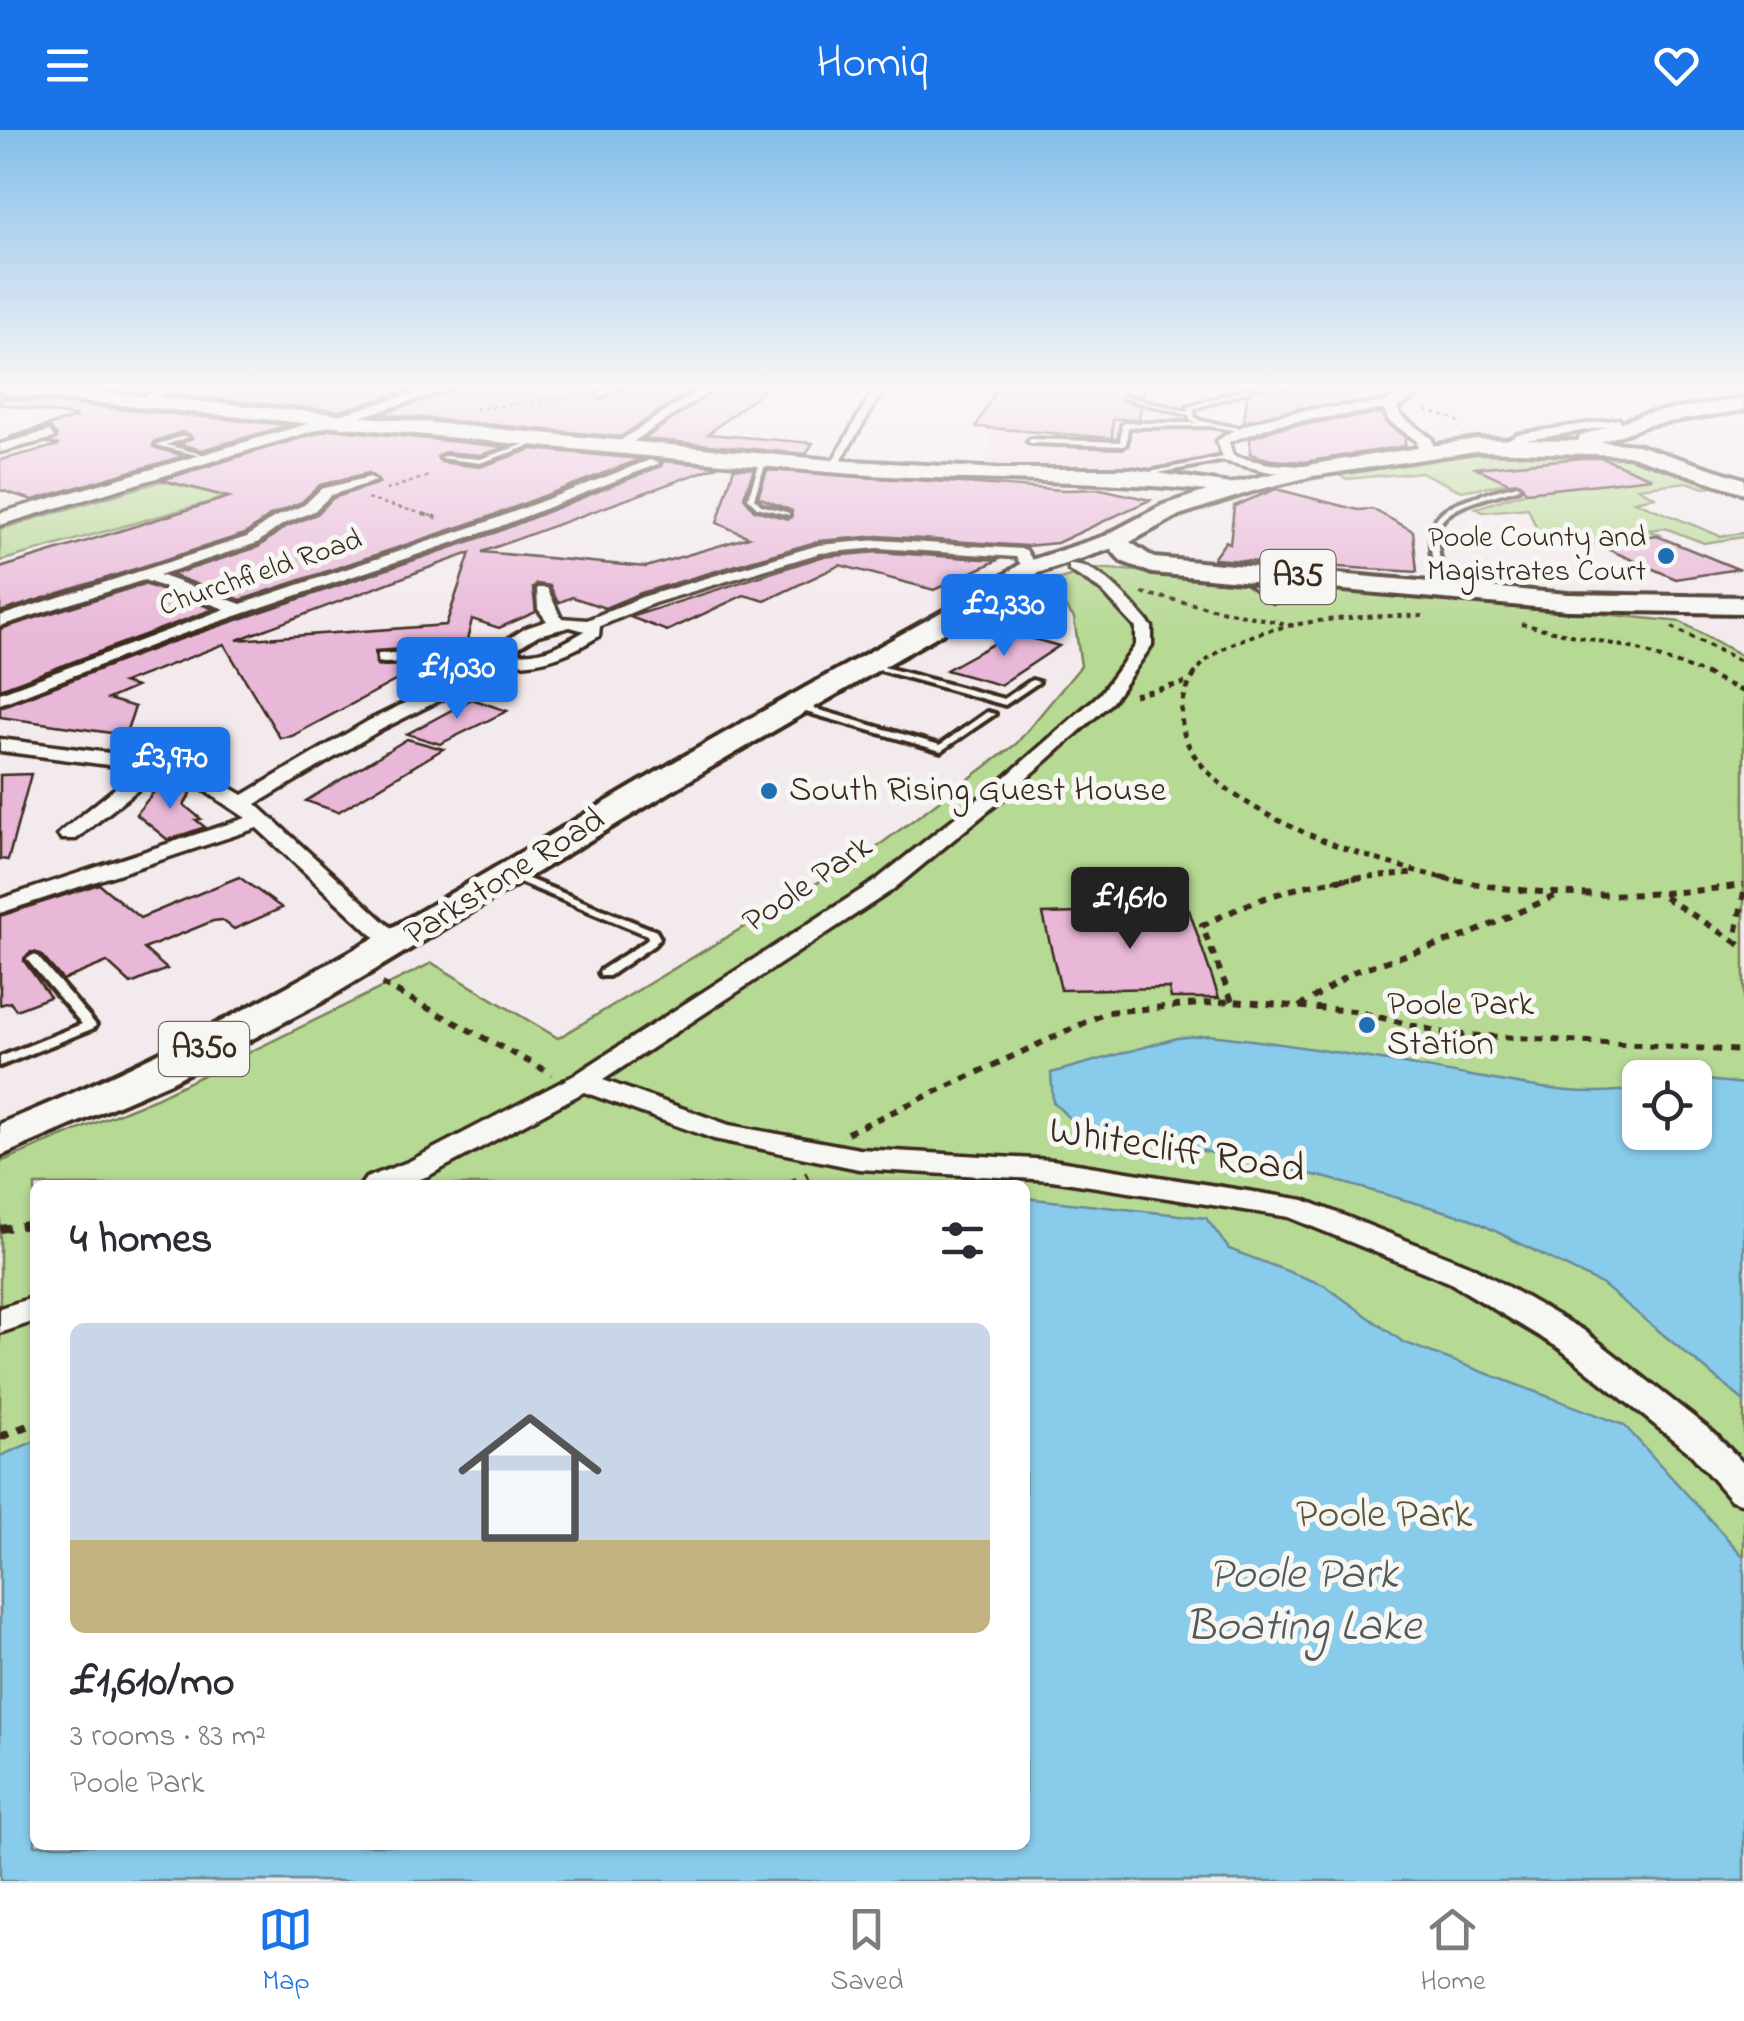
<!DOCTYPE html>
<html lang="en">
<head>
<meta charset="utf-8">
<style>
  body { margin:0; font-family:"Indie Flower",sans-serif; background:#f2f2f3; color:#2b2b33; height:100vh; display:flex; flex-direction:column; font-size:38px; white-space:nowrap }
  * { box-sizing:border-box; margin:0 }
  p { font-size:32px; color:#7c7c81 }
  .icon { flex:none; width:55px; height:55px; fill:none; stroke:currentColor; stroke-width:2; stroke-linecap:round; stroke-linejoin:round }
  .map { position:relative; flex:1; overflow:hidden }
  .panel { position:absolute; left:30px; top:1050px; width:1000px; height:670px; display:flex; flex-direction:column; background:#fff; border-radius:15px; box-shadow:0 2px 8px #0004 }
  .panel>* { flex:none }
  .buttons { position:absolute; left:1622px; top:930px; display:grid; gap:20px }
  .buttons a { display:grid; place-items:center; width:90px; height:90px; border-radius:15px; background:#fff; box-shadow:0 2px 8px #0004; font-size:50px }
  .price { position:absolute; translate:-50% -85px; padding:0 22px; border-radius:10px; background:#1a73e8; color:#fff; font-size:32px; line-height:65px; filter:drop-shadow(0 2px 5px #0008) }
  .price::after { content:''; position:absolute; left:50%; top:60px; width:30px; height:22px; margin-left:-15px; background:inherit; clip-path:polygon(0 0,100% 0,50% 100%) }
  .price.on { background:#222; color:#fff }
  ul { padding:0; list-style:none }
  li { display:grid; align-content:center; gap:20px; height:530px; padding:0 40px }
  li span { display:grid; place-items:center; height:310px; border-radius:15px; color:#555 }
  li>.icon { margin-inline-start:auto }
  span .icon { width:180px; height:180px; fill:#fffc; stroke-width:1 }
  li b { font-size:42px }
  h2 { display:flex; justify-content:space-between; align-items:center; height:120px; padding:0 40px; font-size:42px }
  header { display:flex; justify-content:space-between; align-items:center; height:130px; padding:0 40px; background:#1a73e8; color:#fff; font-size:45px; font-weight:600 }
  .menu { display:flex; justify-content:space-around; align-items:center; height:140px; border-top:2px solid #e1e1e2; background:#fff; font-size:28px; color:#7c7c81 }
  .menu a { display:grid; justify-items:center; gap:5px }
  .menu .on { color:#1a73e8 }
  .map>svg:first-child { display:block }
</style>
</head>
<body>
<header><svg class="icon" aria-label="menu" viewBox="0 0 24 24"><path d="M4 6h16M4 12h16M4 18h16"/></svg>Homiq<svg class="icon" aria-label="heart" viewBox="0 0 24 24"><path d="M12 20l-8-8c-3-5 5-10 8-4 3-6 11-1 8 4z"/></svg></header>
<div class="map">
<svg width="1744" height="1751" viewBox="0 0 1744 1751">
  <rect width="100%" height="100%" fill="#f3eaed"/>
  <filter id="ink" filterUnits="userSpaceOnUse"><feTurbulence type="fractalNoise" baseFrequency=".01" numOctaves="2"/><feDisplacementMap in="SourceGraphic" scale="20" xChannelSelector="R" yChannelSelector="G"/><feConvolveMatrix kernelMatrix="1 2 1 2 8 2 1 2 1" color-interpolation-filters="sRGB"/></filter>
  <g filter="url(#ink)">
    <polygon fill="#f0dbe7" points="989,259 1270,259 1207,277 1202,283 1210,293 1243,300 1229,305 1228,328 1131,346 979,345 993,310 977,286"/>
    <g fill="#b6d993" stroke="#788258" stroke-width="2.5" fill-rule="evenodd">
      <path d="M1494,318H1571L1644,327L1721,356L1704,358L1687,352L1638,358L1655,367L1634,371L1720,406L1744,403V407L1704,413L1665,398L1649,400L1660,405C1622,411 1578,422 1540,407L1528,378L1483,382L1476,378L1526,362L1650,348L1597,326L1479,337L1509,353L1461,361L1421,342L1347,349L1336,344Z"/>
      <polygon points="162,351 227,367 0,431 0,399"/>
      <path d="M1096,438L1324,455L1681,492L1744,527V1751H0V1032L156,968L432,833L558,908L874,719L1016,614L1081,536L1074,488L1047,453ZM1640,948H1695V1002H1640ZM35,1055H1025V1715H35Z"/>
    </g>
    <g fill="#89cbea" stroke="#6a8b98" stroke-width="2.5">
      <path d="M1209,905C1295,914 1380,930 1466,945C1525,955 1580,969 1640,958V1002H1695V949L1744,954V1271L1603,1155L1469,1088L1323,1047L1074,993L1053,972L1051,943L1177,908Z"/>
      <polygon points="1025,1068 1206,1088 1229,1119 1324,1155 1403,1212 1624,1295 1744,1427 1744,1751 0,1751 0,1326 35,1311 35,1715 1025,1715"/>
    </g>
    <g fill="#e9b8d9" stroke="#3b2a1e" stroke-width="2.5" fill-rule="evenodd">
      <polygon points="183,259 414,259 340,281 173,265"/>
      <polygon points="456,259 598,259 595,267 600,270 624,259 693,259 620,307 381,284"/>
      <polygon points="717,259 765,259 708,304 813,313 806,324 644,309"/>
      <polygon points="996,259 1143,259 1142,267 1122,263 1121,270 1141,276 1139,289 1113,289 1112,308 976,297"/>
      <polygon points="1257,259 1398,259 1385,270 1299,278 1244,292 1247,265"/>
      <polygon points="0,264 5,268 289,295 202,320 179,314 192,308 182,302 155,311 153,317 184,326 33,370 0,360 0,330 59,315 48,313 57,306 49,297 9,307 77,287 0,274"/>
      <polygon points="1382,283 1386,293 1405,307 1405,316 1304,332 1271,330 1250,324 1250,308 1279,298"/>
      <polygon points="331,299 506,317 480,325 444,322 437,327 441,332 480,337 532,319 641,329 486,388 241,470 171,445 258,417 285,397 317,384 333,368 379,353 369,343 320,355 302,372 271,385 245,404 0,482 0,438 229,367 162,350"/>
      <polygon points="1582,328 1602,328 1652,348 1526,362 1519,352 1509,353 1476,338"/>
      <path d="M663,331L718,336L482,422L646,437L749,407L717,393L734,338L754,339L744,367L754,380L788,389L792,381L758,367L767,340L1065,360L1101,359L1150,370L1057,413L1026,416L878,406L819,411L641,463L605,478L572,467L558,473L550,456L537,454L533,458L536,482L499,498L472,489L466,515L375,521L377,536L425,535L292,606L280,608L224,514L123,553L136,557L108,569L135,577L125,605L0,587V577L169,513L497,402L661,336ZM470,423L446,495L237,510L420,441Z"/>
      <polygon points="1276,359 1358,380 1372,379 1413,401 1417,442 1213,429 1226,411 1230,414 1234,376"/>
      <polygon points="1657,406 1738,439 1676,449 1598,415"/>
      <polygon points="878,422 998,430 934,460 840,435 765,471 744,465 667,501 630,487 821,427"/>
      <polygon points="144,454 214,479 0,559 0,499"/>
      <polygon points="1247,455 1293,459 1308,470 1272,474"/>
      <polygon points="1013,503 1059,516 1000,555 946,540"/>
      <polygon points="472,569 507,581 440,614 407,604"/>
      <polygon points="407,609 443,619 338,682 306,671"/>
      <polygon points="31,644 8,730 0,729 0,645"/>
      <polygon points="191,656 194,658 184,675 201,689 196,690 205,697 168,710 136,684 158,657"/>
      <polygon points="239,747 282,778 234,799 222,790 213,791 144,819 167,839 131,854 107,832 63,850 40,824 31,822 24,831 50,867 16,880 10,872 0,875 0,786 99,754 140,788"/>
      <polygon points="1189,780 1219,868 1171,868 1169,858 1061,860 1043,784"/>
    </g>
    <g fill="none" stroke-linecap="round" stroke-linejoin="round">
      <g stroke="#3b2a1e" stroke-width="8">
        <g id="service">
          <polygon points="1244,259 1253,259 1193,279 1195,287 1200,291 1245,299 1243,302 1210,296 1128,297 1126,314 1123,316 1031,313 1028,311 1031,309 1120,312 1122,295 1125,293 1196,293 1190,289 1189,285 1124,268 1124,266 1188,282 1188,277"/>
          <polygon points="183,306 188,307 166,315 213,327 213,329 156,315"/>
          <polygon points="541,309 546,310 480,333 441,328 444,326 480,329"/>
          <polygon points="1228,326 1230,329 1143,346 1140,344"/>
          <polygon points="764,327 767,329 754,368 761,375 789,383 789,385 757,377 748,368 761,329"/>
          <path d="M1517,355L1520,357L1519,358C1500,365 1447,374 1440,395C1433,414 1443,440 1448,459L1441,461C1434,439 1422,401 1441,383C1455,369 1497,361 1517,355Z"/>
          <polygon points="865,532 1004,569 1032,550 1039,552 1005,575 865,536"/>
          <polygon points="795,573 940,615 987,582 995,584 941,621 792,578 790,576"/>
          <polygon points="511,742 656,801 660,808 654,815 609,846 601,846 599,843 601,840 646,811 648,808 647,805 507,747 506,745"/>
          <polygon points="33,825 37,826 96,895 94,898 0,936 0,927 82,894 29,832 27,829"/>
        </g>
      </g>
      <g stroke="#3b2a1e" stroke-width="7">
        <g id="minor">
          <polygon points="163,259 179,259 138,274 128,272"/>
          <polygon points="606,259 620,259 599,267 599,263"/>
          <polygon points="700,259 713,259 625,317 615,314"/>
          <polygon points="874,259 884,259 836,339 828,339"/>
          <path d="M1390,273L1394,278L1278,294L1229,312L1233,326L1270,334L1317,337V343L1313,344L1270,342L1224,331L1217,311C1254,280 1342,276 1390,273Z"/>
          <polygon points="1619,289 1623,294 1521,311 1505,318 1499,314 1518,304"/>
          <polygon points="50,301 54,308 0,322 0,314"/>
          <polygon points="650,330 660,333 496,398 168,509 0,574 0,563 225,479 144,450 0,496 0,486 247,407 273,388 304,375 321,359 370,347 376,351 331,365 314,381 283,394 257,413 159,445 241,474 487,392"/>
          <path d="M878,410L1021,419L1026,420L1037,438L1025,441L1016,427L878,418L820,423L654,473L600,496L599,506C570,524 546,534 512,534L382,599L256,674L387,794L412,813L408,818H392L371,804L257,698L0,783V769L246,688L186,648L160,642L76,709H62L58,705L62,701L139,639L0,621V609L156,629L200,640L243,665L368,591L497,528L384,533L378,532V524L496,517L526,498L547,491L538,479L537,458H547L561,488L587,490L642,467L819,415ZM570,497L585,501C561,515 538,528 511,522L538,505Z"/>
          <path d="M1069,434C1099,432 1134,475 1152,497V515L1112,572L1016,658L891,761L603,950L729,995L859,1019L1052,1030L1304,1070L1471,1136L1583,1200L1714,1303L1744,1334V1374L1731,1370L1690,1323L1559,1218L1449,1152L1289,1087L1052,1050L859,1039L714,1009L584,962L428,1046L405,1055H361L366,1048L408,1032L573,946L875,751L1002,650L1100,564L1136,515V498L1101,460L1069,440Z"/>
          <polygon points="35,1167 35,1191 0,1203 0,1178"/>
        </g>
      </g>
      <g stroke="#3b2a1e" stroke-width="8">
        <polygon id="tertiary" points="1429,259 1398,277 1400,285 1432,309 1434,322 1426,327 1418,322 1417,311 1388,290 1383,276 1403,260"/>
      </g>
      <g stroke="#3b2a1e" stroke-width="7">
        <polygon id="secondary" points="428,259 452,259 0,395 0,383"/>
      </g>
      <g stroke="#3b2a1e" stroke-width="8">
        <path id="primary" d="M1117,402L1125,404L1128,409L1125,414L1038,443L1006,466L708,639L320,873L171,952L0,1026V994C223,904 426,778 633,656C750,587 870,522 988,456L1022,433Z"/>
      </g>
      <g stroke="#3b2a1e" stroke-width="8">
        <path id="trunk" d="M0,259H66L832,330L1002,339H1131L1230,354L1313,334L1476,309L1578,311L1580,306L1644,284L1744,268V280L1648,295L1601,312L1637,315L1744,349V363L1628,325L1476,321L1313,346L1253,361L1179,385L1130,412L1154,428L1568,464L1744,467V483L1568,480L1152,443L1121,431L1107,414L1108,404L1163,375L1207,361C1082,347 955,353 829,342C554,319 279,290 5,264Z"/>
      </g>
      <g stroke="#3b2a1e" stroke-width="2.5" stroke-dasharray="4 4" stroke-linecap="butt">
        <polyline points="475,279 587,265"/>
        <polyline points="1426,280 1457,290 1459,298"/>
        <polyline points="386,360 432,345"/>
        <polyline points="367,369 432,386"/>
      </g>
      <g stroke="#3b2a1e" stroke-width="4" stroke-dasharray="5 5" stroke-linecap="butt">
        <polyline points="423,384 442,389"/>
        <polyline points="1142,463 1295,496"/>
        <polyline points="1521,494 1636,519 1711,546"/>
        <polyline points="1672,497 1744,533"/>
        <path d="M1193,546C1231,488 1362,485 1424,486"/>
      </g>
      <g stroke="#3b2a1e" stroke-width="5" stroke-dasharray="6 6" stroke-linecap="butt">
        <path d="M1195,544C1120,661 1377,733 1452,750"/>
        <polyline points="1705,544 1744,562"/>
        <polyline points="1134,565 1185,553"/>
        <polyline points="1333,750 1415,743"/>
      </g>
      <g stroke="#3b2a1e" stroke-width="6" stroke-dasharray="8 8" stroke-linecap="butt">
        <path d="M1440,747C1541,769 1643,769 1744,755"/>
        <polyline points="1744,762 1735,811 1744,818"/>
        <polyline points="1664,767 1735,811"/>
        <polyline points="382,854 552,944"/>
        <path d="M1232,871L1202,796C1255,768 1305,752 1364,747"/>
        <polyline points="1299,877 1353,842 1468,805 1555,766"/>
        <polyline points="847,1003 1108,882 1232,871 1354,881 1448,904 1744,921"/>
      </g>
      <g stroke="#3b2a1e" stroke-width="8" stroke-dasharray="10 10" stroke-linecap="butt">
        <polyline points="788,1055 808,1045"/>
        <polyline points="0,1099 35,1094"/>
        <polyline points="0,1307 35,1293"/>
      </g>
      <use href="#service" fill="#f6f6f2" fill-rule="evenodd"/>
      <use href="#minor" fill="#f6f6f2" fill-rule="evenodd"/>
      <use href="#tertiary" fill="#f6f6f2" fill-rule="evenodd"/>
      <use href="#secondary" fill="#f6f6f2" fill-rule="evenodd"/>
      <use href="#primary" fill="#f6f6f2" fill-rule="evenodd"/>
      <use href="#trunk" fill="#f6f6f2" fill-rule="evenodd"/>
    </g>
  </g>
  <linearGradient id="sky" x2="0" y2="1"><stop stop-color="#82bde9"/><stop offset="0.51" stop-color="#faf6f7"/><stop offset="1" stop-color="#faf6f7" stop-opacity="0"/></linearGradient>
  <rect width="1744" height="504" fill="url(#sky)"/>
  <g fill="#1f6fb2" stroke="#f6f6f2" stroke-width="4">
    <circle cx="1666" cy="426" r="10"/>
    <circle cx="769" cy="661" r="10"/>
    <circle cx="1367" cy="895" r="10"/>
  </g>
  <g text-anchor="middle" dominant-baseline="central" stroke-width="10" stroke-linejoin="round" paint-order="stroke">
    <g font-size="30" fill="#3b2a1e" stroke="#f6f6f2" text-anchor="end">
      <text x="1646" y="409">Poole County and<tspan x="1646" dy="34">Magistrates Court</tspan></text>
    </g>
    <g font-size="30" fill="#3b2a1e" stroke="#f6f6f2">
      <text transform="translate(261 444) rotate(-19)">Churchfield Road</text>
    </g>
    <g fill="#f6f6f2" stroke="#73675e" stroke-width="2.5">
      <rect x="1260.5" y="420" width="75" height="54" rx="8"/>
      <rect x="159" y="892" width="90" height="54" rx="8"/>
    </g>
    <g font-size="32" font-weight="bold" fill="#3b2a1e">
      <text x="1298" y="447">A35</text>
      <text x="204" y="919">A350</text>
    </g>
    <g font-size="35" fill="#3b2a1e" stroke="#f6f6f2" text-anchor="start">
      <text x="789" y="661">South Rising Guest House</text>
      <text x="1387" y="875">Poole Park<tspan x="1387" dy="40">Station</tspan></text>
    </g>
    <g font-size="35" fill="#3b2a1e" stroke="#f6f6f2">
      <text transform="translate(505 748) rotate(-32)">Parkstone Road</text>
      <text transform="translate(808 755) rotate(-34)">Poole Park</text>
    </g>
    <g font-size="42" fill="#3b2a1e" stroke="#f6f6f2">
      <text transform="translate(1177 1021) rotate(9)">Whitecliff Road</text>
    </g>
    <g font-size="42" fill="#5a563b" stroke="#f6f6f2">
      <text x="1384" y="1385">Poole Park</text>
    </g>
    <g font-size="45" font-style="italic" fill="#525a5b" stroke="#f6f6f2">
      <text x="1303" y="1446">Poole Park<tspan x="1303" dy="52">Boating Lake</tspan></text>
    </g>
  </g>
</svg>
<div class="buttons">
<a><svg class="icon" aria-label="locate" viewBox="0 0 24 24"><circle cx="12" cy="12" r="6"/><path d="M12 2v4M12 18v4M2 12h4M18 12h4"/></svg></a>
</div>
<b class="price" style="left:1004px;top:529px">£2,330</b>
<b class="price" style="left:457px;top:592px">£1,030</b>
<b class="price" style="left:170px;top:682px">£3,970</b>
<b class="price on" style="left:1130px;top:822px">£1,610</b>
<section class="panel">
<h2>4 homes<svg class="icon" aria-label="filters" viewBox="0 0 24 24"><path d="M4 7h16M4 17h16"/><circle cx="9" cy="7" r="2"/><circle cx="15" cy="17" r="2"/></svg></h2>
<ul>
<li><span style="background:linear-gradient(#c9d6e8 70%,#c2b280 0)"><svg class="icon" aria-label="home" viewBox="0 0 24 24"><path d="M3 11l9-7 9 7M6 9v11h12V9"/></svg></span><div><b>£1,610/mo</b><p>3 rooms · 83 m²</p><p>Poole Park</p></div></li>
</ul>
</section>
</div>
<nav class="menu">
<a class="on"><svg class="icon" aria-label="map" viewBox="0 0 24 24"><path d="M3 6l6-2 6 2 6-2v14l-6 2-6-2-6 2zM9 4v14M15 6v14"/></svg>Map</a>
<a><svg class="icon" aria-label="saved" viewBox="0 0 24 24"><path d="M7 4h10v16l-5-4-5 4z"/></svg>Saved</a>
<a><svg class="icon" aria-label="home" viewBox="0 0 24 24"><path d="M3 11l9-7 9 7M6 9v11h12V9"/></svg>Home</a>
</nav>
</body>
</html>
